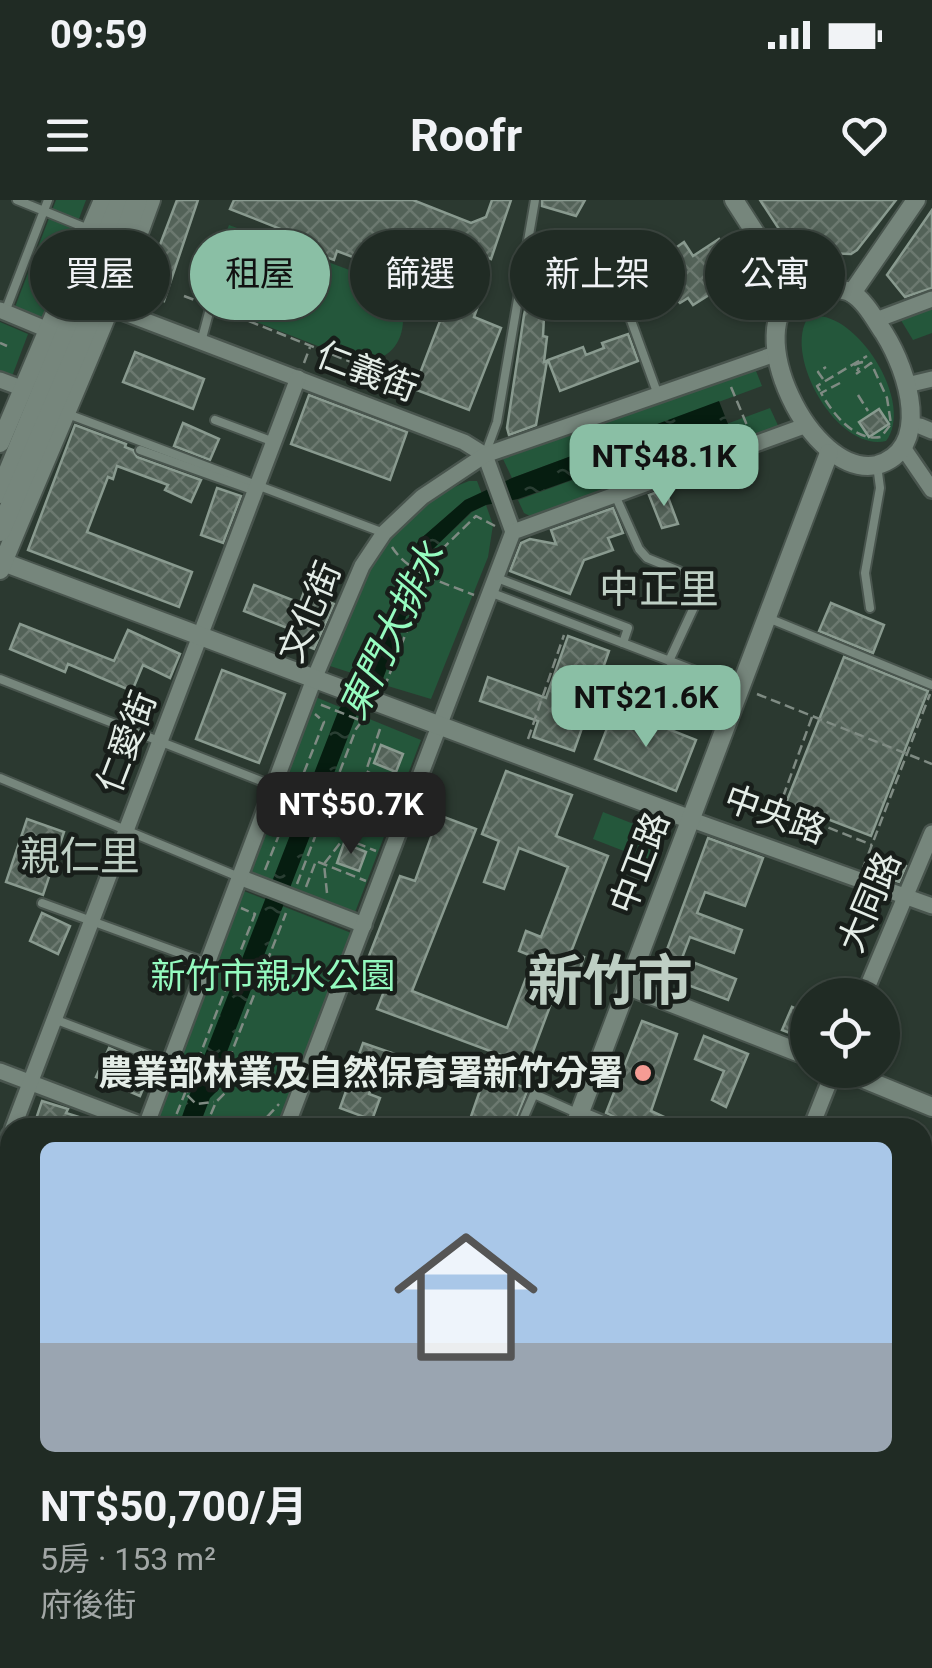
<!DOCTYPE html>
<html lang="zh-TW">
<head>
<meta charset="utf-8">
<style>
  body { margin:0; font-family:Roboto,"Noto Sans TC",sans-serif; background:#28332c; color:#f1f3f6; height:100vh; display:flex; flex-direction:column; font-size:38px; white-space:nowrap }
  * { box-sizing:border-box; margin:0 }
  p { font-size:32px; color:#a2a7a6 }
  .icon { flex:none; width:55px; height:55px; fill:none; stroke:currentColor; stroke-width:2; stroke-linecap:round; stroke-linejoin:round }
  .map { position:relative; flex:1; overflow:hidden }
  .side { position:absolute; left:0px; top:918px; width:932px; height:552px; display:flex; flex-direction:column; background:#202b24; border-radius:30px 30px 0 0; box-shadow:0 2px 8px #0004,0 0 0 2px #3d4741 }
  .side>* { flex:none }
  .hud { position:absolute; left:30px; top:30px; width:872px; height:90px; display:flex; gap:20px }
  .controls { position:absolute; left:790px; top:778px; display:grid; gap:20px }
  .controls a { display:grid; place-items:center; width:110px; height:110px; border-radius:50%; background:#202b24; box-shadow:0 2px 8px #0004,0 0 0 2px #3d4741; font-size:50px }
  .price { position:absolute; translate:-50% -85px; padding:0 22px; border-radius:20px; background:#8abfa5; color:#111; font-size:32px; line-height:65px; filter:drop-shadow(0 2px 5px #0008) }
  .price::after { content:''; position:absolute; left:50%; top:60px; width:30px; height:22px; margin-left:-15px; background:inherit; clip-path:polygon(0 0,100% 0,50% 100%) }
  .price.active { background:#222; color:#fff }
  ul { padding:0; list-style:none }
  li { display:grid; align-content:center; gap:20px; height:530px; padding:0 40px }
  li+li { border-top:2px solid #3d4741 }
  li span { display:grid; place-items:center; height:310px; border-radius:15px; color:#555 }
  li>.icon { margin-inline-start:auto }
  span .icon { width:180px; height:180px; fill:#fffc; stroke-width:1 }
  li b { font-size:42px }
  .pill { padding:0 35px; border-radius:45px; background:#202b24; box-shadow:0 2px 8px #0004,0 0 0 2px #3d4741; font-size:35px; line-height:90px }
  .pill.active { background:#8abfa5; color:#111 }
  .status { display:flex; justify-content:space-between; align-items:center; height:70px; padding:0 50px; background:#202b24; direction:ltr }
  .status svg { height:28px; fill:currentColor }
  header { display:flex; justify-content:space-between; align-items:center; height:130px; padding:0 40px; background:#202b24; font-size:45px; font-weight:700 }
  .map>svg:first-child { display:block }
</style>
</head>
<body>
<div class="status"><b>09:59</b><svg viewBox="0 0 49 12"><path d="M0 12V9h3v3zM5 12V6h3v6zM10 12V3h3v9zM15 12V0h3v12zM26 1h20v11H26zM47 4h2v5h-2z"/></svg></div>
<header><svg class="icon" aria-label="menu" viewBox="0 0 24 24"><path d="M4 6h16M4 12h16M4 18h16"/></svg>Roofr<svg class="icon" aria-label="heart" viewBox="0 0 24 24"><path d="M12 20l-8-8c-3-5 5-10 8-4 3-6 11-1 8 4z"/></svg></header>
<div class="map">
<svg width="932" height="1468" viewBox="0 0 932 1468">
  <defs>
    <pattern id="water-ripples" width="26" height="14" patternUnits="userSpaceOnUse" patternTransform="scale(2.5)"><rect width="26" height="14" fill="#061d10"/><path d="M2 4q2-2 4 0t4 0M15 11q2-2 4 0t4 0" fill="none" stroke="#2a3e33"/></pattern>
    <pattern id="building-cross-hatch" width="8" height="8" patternUnits="userSpaceOnUse" patternTransform="scale(2.5)"><rect width="8" height="8" fill="#536258"/><path d="M0 0l8 8M0 8l8-8" fill="none" stroke="#6c7970"/></pattern>
  </defs>
  <rect width="100%" height="100%" fill="#2b3930"/>
  <g fill="#24573b">
    <polygon points="56,0 86,0 42,118 15,107"/>
    <path d="M229,25L435,102L430,114L401,103C409,136 393,164 356,161L244,117L232,106L223,82L233,59L247,48L224,38Z"/>
    <polygon points="932,106 932,133 913,140 899,117"/>
    <path d="M818,116C861,118 914,204 886,241C838,252 786,161 806,121Z"/>
    <polygon points="0,122 28,134 11,179 0,175"/>
    <polygon points="754,166 762,186 512,278 503,259"/>
    <polygon points="770,208 781,232 532,317 524,313 518,300"/>
    <path d="M469,281H477L482,294L465,300L418,341L364,477L330,466L328,463C360,383 381,315 469,281Z"/>
    <polygon points="486,305 493,325 488,357 431,499 381,484 430,352 472,312"/>
    <polygon points="308,494 421,540 354,715 240,675"/>
    <polygon points="603,612 657,633 647,660 593,639"/>
    <polygon points="236,688 359,736 286,927 150,928"/>
  </g>
  <polygon fill="url(#water-ripples)" points="719,201 728,224 518,299 486,305 471,312 430,352 381,484 356,516 217,878 219,889 210,898 199,927 178,928 191,891 191,878 200,867 339,509 364,477 418,341 465,300 512,278"/>
  <g fill="none" stroke-linecap="round" stroke-linejoin="round">
    <polyline stroke="#061d10" stroke-width="4" points="0,1016 10,1011"/>
  </g>
  <g fill="url(#building-cross-hatch)" stroke="#899a8f" stroke-width="2.5">
    <polygon points="177,0 198,0 164,101 142,92"/>
    <polygon points="234,0 413,0 471,23 486,17 492,0 511,0 491,59 479,54 485,69 474,76 487,81 474,117 501,128 469,210 414,189 448,100 442,98 444,92 337,51 334,60 312,52 316,43 230,9"/>
    <polygon points="542,0 585,0 576,16 542,6"/>
    <polygon points="760,0 896,0 857,50 851,54 794,52"/>
    <polygon points="932,10 932,88 905,97 887,75"/>
    <polygon points="719,39 742,74 693,105 688,98 680,103 675,98 659,109 637,75 684,42 693,56"/>
    <polygon points="540,45 557,49 544,117 543,136 547,137 544,162 547,161 536,225 509,235 507,228 524,115"/>
    <polygon points="628,134 638,161 560,191 548,160 583,147 586,155 604,148 602,143"/>
    <polygon points="135,152 204,179 193,209 123,182"/>
    <polygon points="309,195 407,232 390,280 291,244"/>
    <polygon points="879,209 889,224 869,237 859,222"/>
    <polygon points="183,223 219,239 210,260 174,246"/>
    <polygon points="75,225 126,244 125,247 133,250 137,257 201,280 191,302 165,290 168,285 117,266 113,279 108,277 87,332 192,372 179,407 28,350"/>
    <polygon points="217,288 241,296 223,343 201,335"/>
    <polygon points="665,289 678,324 662,328 649,295"/>
    <polygon points="613,308 623,333 608,338 613,350 584,360 570,394 510,371 521,343 530,339 556,344 551,330"/>
    <polygon points="254,385 300,403 304,392 334,404 314,449 287,438 290,429 244,411"/>
    <polygon points="831,403 884,425 873,453 819,431"/>
    <polygon points="20,424 114,461 128,430 180,454 170,478 143,465 132,491 68,464 65,472 10,449"/>
    <polygon points="568,436 609,451 574,551 533,537 538,521 480,501 488,477 546,498"/>
    <polygon points="844,457 928,491 871,636 786,603"/>
    <polygon points="222,470 285,494 259,563 196,539"/>
    <polygon points="615,508 696,540 676,591 595,559"/>
    <polygon points="381,545 403,554 396,572 374,563"/>
    <polygon points="506,571 572,595 556,636 608,656 571,752 584,757 578,775 564,769 528,865 377,809 385,789 360,779 400,676 415,681 439,615 476,629 412,791 507,828 534,757 519,751 526,731 541,737 568,667 519,648 504,689 484,682 499,641 482,634"/>
    <polygon points="27,619 64,632 43,695 6,682"/>
    <polygon points="708,638 763,658 745,706 705,692 697,713 742,730 734,753 690,737 682,758 736,779 728,800 658,774"/>
    <polygon points="344,643 366,652 359,671 337,663"/>
    <polygon points="885,658 906,666 899,682 879,675"/>
    <polygon points="42,713 70,726 58,754 30,741"/>
    <polygon points="792,807 808,814 808,840 782,830"/>
    <polygon points="642,821 677,834 651,911 688,928 637,928 606,913"/>
    <polygon points="704,836 748,854 726,907 712,900 724,871 695,859"/>
    <polygon points="363,843 398,855 392,875 378,869 369,894 380,898 372,920 340,908"/>
    <polygon points="109,848 152,867 140,896 96,877"/>
    <polygon points="486,873 528,889 517,917 520,923 527,924 526,928 467,928"/>
    <polygon points="42,901 68,909 66,913 104,925 104,928 33,928"/>
    <polygon points="0,1089 10,1093 10,1163 1,1187"/>
    <polygon points="0,1244 10,1248 10,1334 0,1319"/>
    <polygon points="10,1420 10,1468 0,1468 0,1435"/>
  </g>
  <g fill="none" stroke-linecap="round" stroke-linejoin="round">
    <g stroke="#49554e" stroke-width="12">
      <g id="service">
        <polyline points="17,0 91,30"/>
        <polyline points="602,40 658,195"/>
        <polyline points="5,112 48,0"/>
        <polyline points="201,142 211,105"/>
        <polyline points="65,213 384,333"/>
        <polyline points="215,220 274,242"/>
        <polyline points="140,250 255,291"/>
        <polyline points="485,255 497,222 535,0"/>
        <polyline points="615,295 639,349 647,358 679,371"/>
        <polyline points="497,378 628,428 623,443"/>
        <polyline points="492,393 738,487"/>
        <polyline points="870,408 865,373 880,288 877,265"/>
        <polyline points="768,418 932,485"/>
        <polyline points="669,461 695,405"/>
        <polyline points="0,479 274,586"/>
        <polyline points="0,578 239,677"/>
        <polyline points="42,703 207,763"/>
        <polyline points="54,819 170,863"/>
        <polyline points="524,917 534,894 579,914"/>
        <polyline points="922,1015 932,1001"/>
        <polyline points="0,1215 10,1190"/>
        <polyline points="922,1354 932,1363"/>
        <polyline points="922,1404 932,1388"/>
        <polyline points="80,1468 83,1460"/>
        <polyline points="207,1468 209,1460"/>
        <polyline points="884,1468 889,1460"/>
      </g>
    </g>
    <g stroke="#49554e" stroke-width="20">
      <g id="minor">
        <polyline points="112,108 464,242 485,255 513,332"/>
        <polyline points="0,110 48,130"/>
        <polyline points="876,120 932,99"/>
        <polyline points="0,180 24,189"/>
        <polyline points="911,184 932,179"/>
        <polyline points="920,226 932,231"/>
        <polyline points="906,252 932,290"/>
        <polyline points="692,620 932,706"/>
        <polyline points="239,677 364,725"/>
        <polyline points="864,795 932,633"/>
        <polyline points="0,871 150,928"/>
        <polyline points="579,914 613,928"/>
        <polyline points="146,926 314,479 362,366 384,333 422,297 485,255 775,154"/>
        <polyline points="13,928 298,178"/>
        <polyline points="286,928 513,332 807,225"/>
        <polyline points="811,928 834,870"/>
        <polyline points="0,961 10,934"/>
        <polyline points="922,1065 932,1076"/>
        <polyline points="922,1261 932,1251"/>
        <polyline points="0,1399 10,1382"/>
        <polyline points="784,1468 789,1460"/>
      </g>
    </g>
    <g stroke="#49554e" stroke-width="22">
      <g id="tertiary">
        <polyline points="734,0 795,95"/>
        <path d="M827,88C835,89 843,89 850,92C865,100 875,120 884,133C909,173 932,249 877,265C810,279 739,125 797,94C806,90 818,89 827,88Z"/>
        <polyline points="852,93 916,0"/>
        <polyline points="0,243 103,0"/>
        <polyline points="0,361 692,620"/>
        <path d="M0,370C50,247 106,126 151,0"/>
        <polyline points="628,786 808,856"/>
        <polyline points="842,870 932,907"/>
        <polyline points="574,928 829,253"/>
        <polyline points="0,1219 10,1223"/>
        <polyline points="605,1460 625,1468"/>
        <polyline points="369,1468 372,1460"/>
      </g>
    </g>
    <g stroke="#49554e" stroke-width="25">
      <g id="secondary">
        <polyline points="0,293 121,0"/>
        <polyline points="0,331 116,59 137,0"/>
      </g>
    </g>
    <g stroke="#7f8b83" stroke-width="2.5" stroke-dasharray="10 5" stroke-linecap="butt">
      <polyline points="184,96 200,102"/>
      <polyline points="221,110 406,184"/>
      <polyline points="0,143 7,146"/>
      <polyline points="304,163 310,147"/>
      <polyline points="854,165 862,162 857,171"/>
      <polyline points="823,179 818,172 826,167"/>
      <path d="M840,183L821,193C833,214 855,242 881,237L891,224L887,198L871,163L856,174"/>
      <polyline points="731,187 749,230"/>
      <polyline points="820,191 817,186 867,156"/>
      <polyline points="858,195 868,211"/>
      <polyline points="392,197 398,181"/>
      <path d="M392,347C409,374 445,383 474,395"/>
      <polyline points="384,488 438,353 476,316 495,326"/>
      <polyline points="757,494 932,564"/>
      <polyline points="812,517 779,608 872,645"/>
      <polyline points="380,529 366,571 388,582 402,578"/>
      <polyline points="528,539 564,435"/>
      <polyline points="810,644 821,616"/>
      <polyline points="863,668 930,494"/>
      <polyline points="265,670 324,522 315,514"/>
      <polyline points="297,684 356,529 362,521 319,504"/>
      <polyline points="306,687 316,661 366,681"/>
      <polyline points="327,693 324,664 344,638 376,651"/>
      <polyline points="231,860 289,881"/>
      <polyline points="197,866 203,875"/>
      <polyline points="195,887 185,893 196,904 214,902"/>
      <polyline points="171,928 185,893 184,876 196,865 255,714 241,708"/>
      <polyline points="205,928 216,902 225,893 222,877 286,713"/>
      <polyline points="257,928 279,904"/>
      <polyline points="0,1363 10,1363"/>
    </g>
    <use href="#service" stroke="#76867c" stroke-width="8"/>
    <use href="#minor" stroke="#76867c" stroke-width="15"/>
    <use href="#tertiary" stroke="#76867c" stroke-width="18"/>
    <use href="#secondary" stroke="#76867c" stroke-width="20"/>
  </g>
  <circle fill="#f59c94" stroke="#181e1a" stroke-width="4" cx="643" cy="873" r="10"/>
  <g text-anchor="middle" dominant-baseline="central" stroke-width="9" stroke-linejoin="round" paint-order="stroke">
    <g font-size="35" fill="#e4ede7" stroke="#181e1a">
      <text transform="translate(367 172) rotate(21)">仁義街</text>
      <text transform="translate(310 412) rotate(-67)">文化街</text>
      <text transform="translate(127 542) rotate(-69)">仁愛街</text>
      <text transform="translate(775 615) rotate(20)">中央路</text>
      <text transform="translate(640 663) rotate(-69)">中正路</text>
      <text transform="translate(870 702) rotate(-67)">大同路</text>
    </g>
    <g font-size="35" fill="#94fabf" stroke="#181e1a">
      <text x="273" y="776">新竹市親水公園</text>
    </g>
    <g font-size="35" font-weight="bold" fill="#e4ede7" stroke="#181e1a" text-anchor="end">
      <text x="623" y="873">農業部林業及自然保育署新竹分署</text>
    </g>
    <g font-size="38" font-style="italic" fill="#96fcc0" stroke="#181e1a">
      <text transform="translate(392 431) rotate(-64)">東門大排水</text>
    </g>
    <g font-size="40" fill="#becfc4" stroke="#181e1a">
      <text x="659" y="389">中正里</text>
      <text x="80" y="656">親仁里</text>
    </g>
    <g font-size="55" font-weight="bold" fill="#becfc4" stroke="#181e1a">
      <text x="610" y="781">新竹市</text>
    </g>
  </g>
</svg>
<div class="controls">
<a><svg class="icon" aria-label="locate" viewBox="0 0 24 24"><circle cx="12" cy="12" r="6"/><path d="M12 2v4M12 18v4M2 12h4M18 12h4"/></svg></a>
</div>
<b class="price" style="left:664px;top:309px">NT$48.1K</b>
<b class="price" style="left:646px;top:550px">NT$21.6K</b>
<b class="price active" style="left:351px;top:657px">NT$50.7K</b>
<div class="hud">
<a class="pill">買屋</a>
<a class="pill active">租屋</a>
<a class="pill">篩選</a>
<a class="pill">新上架</a>
<a class="pill">公寓</a>
</div>
<section class="side">
<ul>
<li><span style="background:linear-gradient(#a9c7e8 65%,#9aa5b1 0)"><svg class="icon" aria-label="home" viewBox="0 0 24 24"><path d="M3 11l9-7 9 7M6 9v11h12V9"/></svg></span><div><b>NT$50,700/月</b><p>5房 · 153 m²</p><p>府後街</p></div></li>
</ul>
</section>
</div>
</body>
</html>
